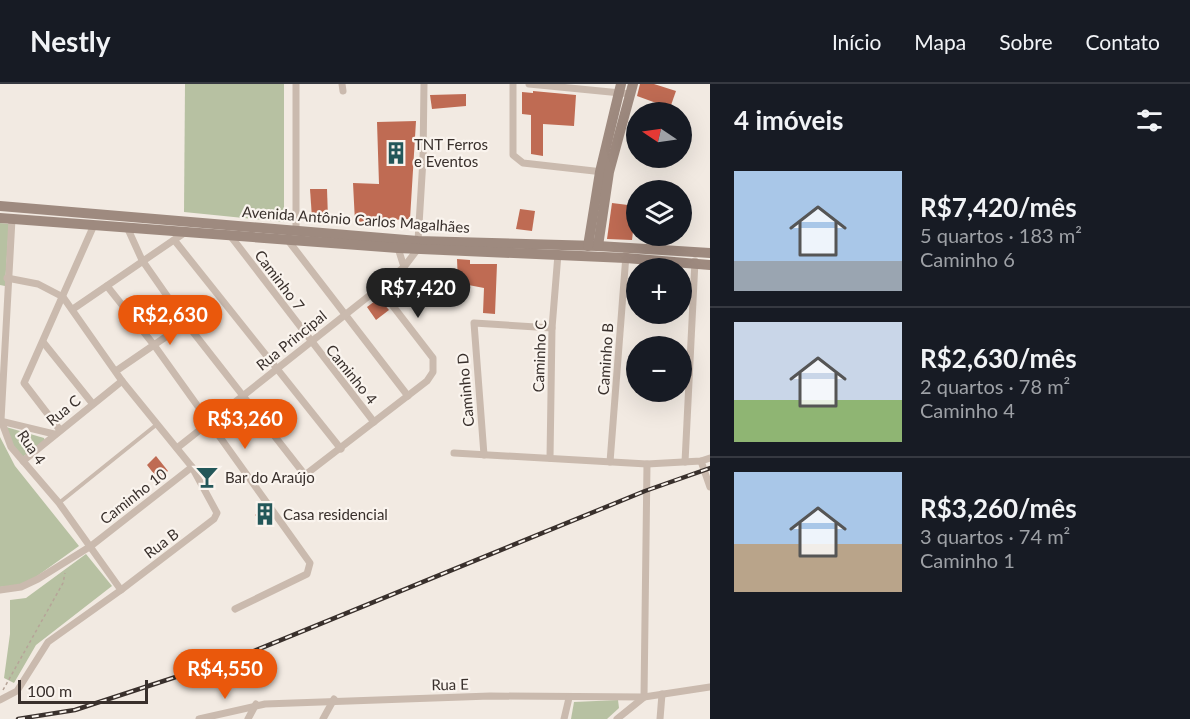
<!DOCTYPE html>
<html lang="pt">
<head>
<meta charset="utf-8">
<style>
  body { margin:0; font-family:Lato,sans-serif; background:#20242c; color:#f1f3f6; height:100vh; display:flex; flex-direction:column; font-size:22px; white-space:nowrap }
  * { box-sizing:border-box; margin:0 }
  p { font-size:20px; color:#9ea1a6 }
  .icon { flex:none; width:33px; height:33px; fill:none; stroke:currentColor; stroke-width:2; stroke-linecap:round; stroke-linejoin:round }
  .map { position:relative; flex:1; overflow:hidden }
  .side { display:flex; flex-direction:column; background:#171b24; width:480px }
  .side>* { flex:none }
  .needle { width:39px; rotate:283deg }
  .fabs { position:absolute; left:626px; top:18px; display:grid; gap:12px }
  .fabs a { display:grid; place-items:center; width:66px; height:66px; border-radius:50%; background:#171b24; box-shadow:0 6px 24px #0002; font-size:30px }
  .scale { position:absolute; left:18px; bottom:15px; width:130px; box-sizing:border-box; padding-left:6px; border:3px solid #39302c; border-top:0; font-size:16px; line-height:21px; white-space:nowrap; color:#39302c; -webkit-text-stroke:4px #faf4ee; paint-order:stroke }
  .price { position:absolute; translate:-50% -51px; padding:0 14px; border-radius:21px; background:#ea580c; color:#fff; font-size:20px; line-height:39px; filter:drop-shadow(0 2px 3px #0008) }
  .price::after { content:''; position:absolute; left:50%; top:36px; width:18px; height:14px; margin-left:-9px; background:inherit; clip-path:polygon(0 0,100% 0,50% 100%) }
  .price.on { background:#222; color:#fff }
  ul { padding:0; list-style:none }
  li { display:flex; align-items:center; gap:18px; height:150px; padding:0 24px }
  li+li { border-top:2px solid #363941 }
  li span { display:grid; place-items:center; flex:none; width:168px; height:120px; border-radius:0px; color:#555 }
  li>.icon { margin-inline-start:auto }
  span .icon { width:72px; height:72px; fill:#fffc; stroke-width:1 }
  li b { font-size:26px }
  h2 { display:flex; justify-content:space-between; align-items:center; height:72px; padding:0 24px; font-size:26px }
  header { display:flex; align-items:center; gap:36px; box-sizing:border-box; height:84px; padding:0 30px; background:#171b24; border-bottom:2px solid #363941 }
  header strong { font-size:28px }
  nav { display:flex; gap:33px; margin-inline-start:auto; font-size:21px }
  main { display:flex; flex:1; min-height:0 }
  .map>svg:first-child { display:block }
</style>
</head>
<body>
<header>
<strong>Nestly</strong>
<nav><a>Início</a><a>Mapa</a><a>Sobre</a><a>Contato</a></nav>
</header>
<main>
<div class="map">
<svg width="710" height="635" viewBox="0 0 710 635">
  <rect width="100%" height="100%" fill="#f2eae2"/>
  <g fill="#b7c1a2">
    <polygon points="185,0 284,0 284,138 184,128"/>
    <polygon points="0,139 9,140 5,202 0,201"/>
    <polygon points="6,343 44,354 45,358 18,376"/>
    <polygon points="0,353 15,382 79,462 26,500 0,503"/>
    <polygon points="86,470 112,502 36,561 14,599 4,594 10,550 10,516 26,514"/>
    <polygon points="618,616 619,624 607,635 571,635 574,618"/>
  </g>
  <g fill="#bf6b53">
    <polygon points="640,0 654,0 676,7 670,24 637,12"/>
    <polygon points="533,7 576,11 574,42 543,40 543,72 531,70 531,31 522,30 522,8 533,9"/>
    <polygon points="466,10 466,22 432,25 430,11"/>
    <polygon points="416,37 410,135 355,138 353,99 379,100 377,38"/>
    <polygon points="310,105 327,105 328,134 312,134"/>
    <polygon points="612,119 636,122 632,156 607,155"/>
    <polygon points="520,125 535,127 532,147 516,145"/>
    <polygon points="457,175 470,176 470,180 497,180 495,230 483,229 484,204 458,199"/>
    <polygon points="379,214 389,226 376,236 367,223"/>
    <polygon points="156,372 168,387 158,395 147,381"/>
    <polygon points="263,423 271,434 263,440 255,431"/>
  </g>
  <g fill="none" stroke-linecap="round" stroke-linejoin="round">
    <polyline stroke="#b6a498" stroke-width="1.5" stroke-dasharray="3 3" stroke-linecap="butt" points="3,606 63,499 65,489"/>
    <polyline stroke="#cabaae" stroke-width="4" points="59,419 156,341"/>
    <g stroke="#cabaae" stroke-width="7">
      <polyline points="342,0 343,7"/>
      <polyline points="513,0 513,71 523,79 603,88"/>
      <polyline points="529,0 631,10"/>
      <polyline points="12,135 1,336 11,363 59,419 121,506"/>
      <polyline points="127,143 142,176 186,239 305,391 427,297 433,288 433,274 379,204"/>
      <polyline points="296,146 296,0"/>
      <polyline points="229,150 374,338"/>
      <polyline points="287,155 408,312"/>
      <polyline points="175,157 341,365"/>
      <polyline points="418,157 423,75 424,0"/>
      <polyline points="398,164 404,183"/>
      <polyline points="107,202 154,261 310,479 307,490 235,525"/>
      <polyline points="73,225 187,147"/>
      <polyline points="43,258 92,319"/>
      <polyline points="116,287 186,239"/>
      <polyline points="0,337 54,350"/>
      <polyline points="60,346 24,299 94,141"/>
      <polyline points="177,364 379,204 404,183 417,166"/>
      <polyline points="454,369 647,380 701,377 710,374"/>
      <polyline points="484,371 474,239 552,244"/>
      <polyline points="550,374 552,244 558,170"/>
      <polyline points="23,377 122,297"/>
      <polyline points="701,377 710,403"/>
      <polyline points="610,378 626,171"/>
      <polyline points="685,378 695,177"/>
      <polyline points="0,506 21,503 38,495 91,462 192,383"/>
      <polyline points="644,613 647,380"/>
      <polyline points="0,616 17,607 48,558 121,506 214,435 217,429 192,383 122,297 63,213 38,200 7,194"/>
      <polyline points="199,635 265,620 490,612 644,613 710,603"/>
      <polyline points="248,635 256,620"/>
      <polyline points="323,635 334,615"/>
      <polyline points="564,635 569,614"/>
      <polyline points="617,635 643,614"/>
      <polyline points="660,635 662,610"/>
    </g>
    <g stroke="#9e8a7f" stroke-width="10">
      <polyline points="0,122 418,157 598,162 710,169"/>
      <polyline points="0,134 398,164 626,174 710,181"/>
      <polyline points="588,162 600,88 621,0"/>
      <polyline points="598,162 609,88 633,0"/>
    </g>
    <g stroke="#39302c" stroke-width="4.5">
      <polyline id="rail" points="18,635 75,626 249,569 645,407 710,384"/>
    </g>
    <use href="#rail" stroke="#faf4ee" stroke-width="2" stroke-dasharray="7" stroke-linecap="butt"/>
  </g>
  <defs>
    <g id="building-bare" transform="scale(1.8)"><path d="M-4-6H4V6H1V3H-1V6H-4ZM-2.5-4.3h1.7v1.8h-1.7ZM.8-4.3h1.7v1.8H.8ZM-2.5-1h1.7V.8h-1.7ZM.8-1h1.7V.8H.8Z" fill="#235759" stroke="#faf4ee" stroke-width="2.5" paint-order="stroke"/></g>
    <g id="bar-bare" transform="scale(1.8)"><path d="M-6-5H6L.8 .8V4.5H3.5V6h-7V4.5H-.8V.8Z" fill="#235759" stroke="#faf4ee" stroke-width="2.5" paint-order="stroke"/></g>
  </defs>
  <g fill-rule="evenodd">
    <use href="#building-bare" x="396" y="69"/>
    <use href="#bar-bare" x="207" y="393"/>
    <use href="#building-bare" x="265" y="430"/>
  </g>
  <g text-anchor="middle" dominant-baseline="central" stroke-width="4.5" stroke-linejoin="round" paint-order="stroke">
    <g font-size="15" fill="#39302c" stroke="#faf4ee" text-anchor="start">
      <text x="414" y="60">TNT Ferros<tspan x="414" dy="17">e Eventos</tspan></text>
      <text x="225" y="393">Bar do Araújo</text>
      <text x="283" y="430">Casa residencial</text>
    </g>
    <g font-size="15" fill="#39302c" stroke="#faf4ee">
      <text transform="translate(356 135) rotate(4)">Avenida Antônio Carlos Magalhães</text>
      <text transform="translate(280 196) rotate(53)">Caminho 7</text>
      <text transform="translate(291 256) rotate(-39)">Rua Principal</text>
      <text transform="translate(539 272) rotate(-88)">Caminho C</text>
      <text transform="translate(605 275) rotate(-86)">Caminho B</text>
      <text transform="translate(352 290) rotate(51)">Caminho 4</text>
      <text transform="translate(465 306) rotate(-95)">Caminho D</text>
      <text transform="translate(63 326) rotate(-39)">Rua C</text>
      <text transform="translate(32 363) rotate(56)">Rua 4</text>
      <text transform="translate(133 412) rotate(-38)">Caminho 10</text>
      <text transform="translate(161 459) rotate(-37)">Rua B</text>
      <text transform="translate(450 600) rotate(-1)">Rua E</text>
    </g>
  </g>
</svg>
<div class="fabs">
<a><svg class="needle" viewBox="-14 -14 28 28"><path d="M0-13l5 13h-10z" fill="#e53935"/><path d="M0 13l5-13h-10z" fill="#9ea1a6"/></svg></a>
<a><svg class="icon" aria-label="layers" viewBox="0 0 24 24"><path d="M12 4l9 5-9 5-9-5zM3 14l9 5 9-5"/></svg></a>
<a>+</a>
<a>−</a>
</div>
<div class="scale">100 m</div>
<b class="price on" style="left:418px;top:235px">R$7,420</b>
<b class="price" style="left:170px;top:262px">R$2,630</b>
<b class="price" style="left:245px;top:366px">R$3,260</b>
<b class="price" style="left:225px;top:616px">R$4,550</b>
</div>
<section class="side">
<h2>4 imóveis<svg class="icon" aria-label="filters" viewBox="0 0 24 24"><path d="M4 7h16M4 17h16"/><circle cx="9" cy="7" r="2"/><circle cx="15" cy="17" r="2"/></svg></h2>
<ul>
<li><span style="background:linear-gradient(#a9c7e8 75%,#9aa5b1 0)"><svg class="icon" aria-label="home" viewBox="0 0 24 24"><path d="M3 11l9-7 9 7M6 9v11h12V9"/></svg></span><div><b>R$7,420/mês</b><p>5 quartos · 183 m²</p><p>Caminho 6</p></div></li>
<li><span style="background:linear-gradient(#c9d6e8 65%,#8fb573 0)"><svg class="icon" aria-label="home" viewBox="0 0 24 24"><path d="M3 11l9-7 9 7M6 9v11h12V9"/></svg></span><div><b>R$2,630/mês</b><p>2 quartos · 78 m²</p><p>Caminho 4</p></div></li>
<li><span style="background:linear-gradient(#a9c7e8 60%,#b9a48a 0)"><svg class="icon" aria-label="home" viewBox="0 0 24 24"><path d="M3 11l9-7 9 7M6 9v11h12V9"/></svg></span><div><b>R$3,260/mês</b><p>3 quartos · 74 m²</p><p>Caminho 1</p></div></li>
</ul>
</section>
</main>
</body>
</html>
